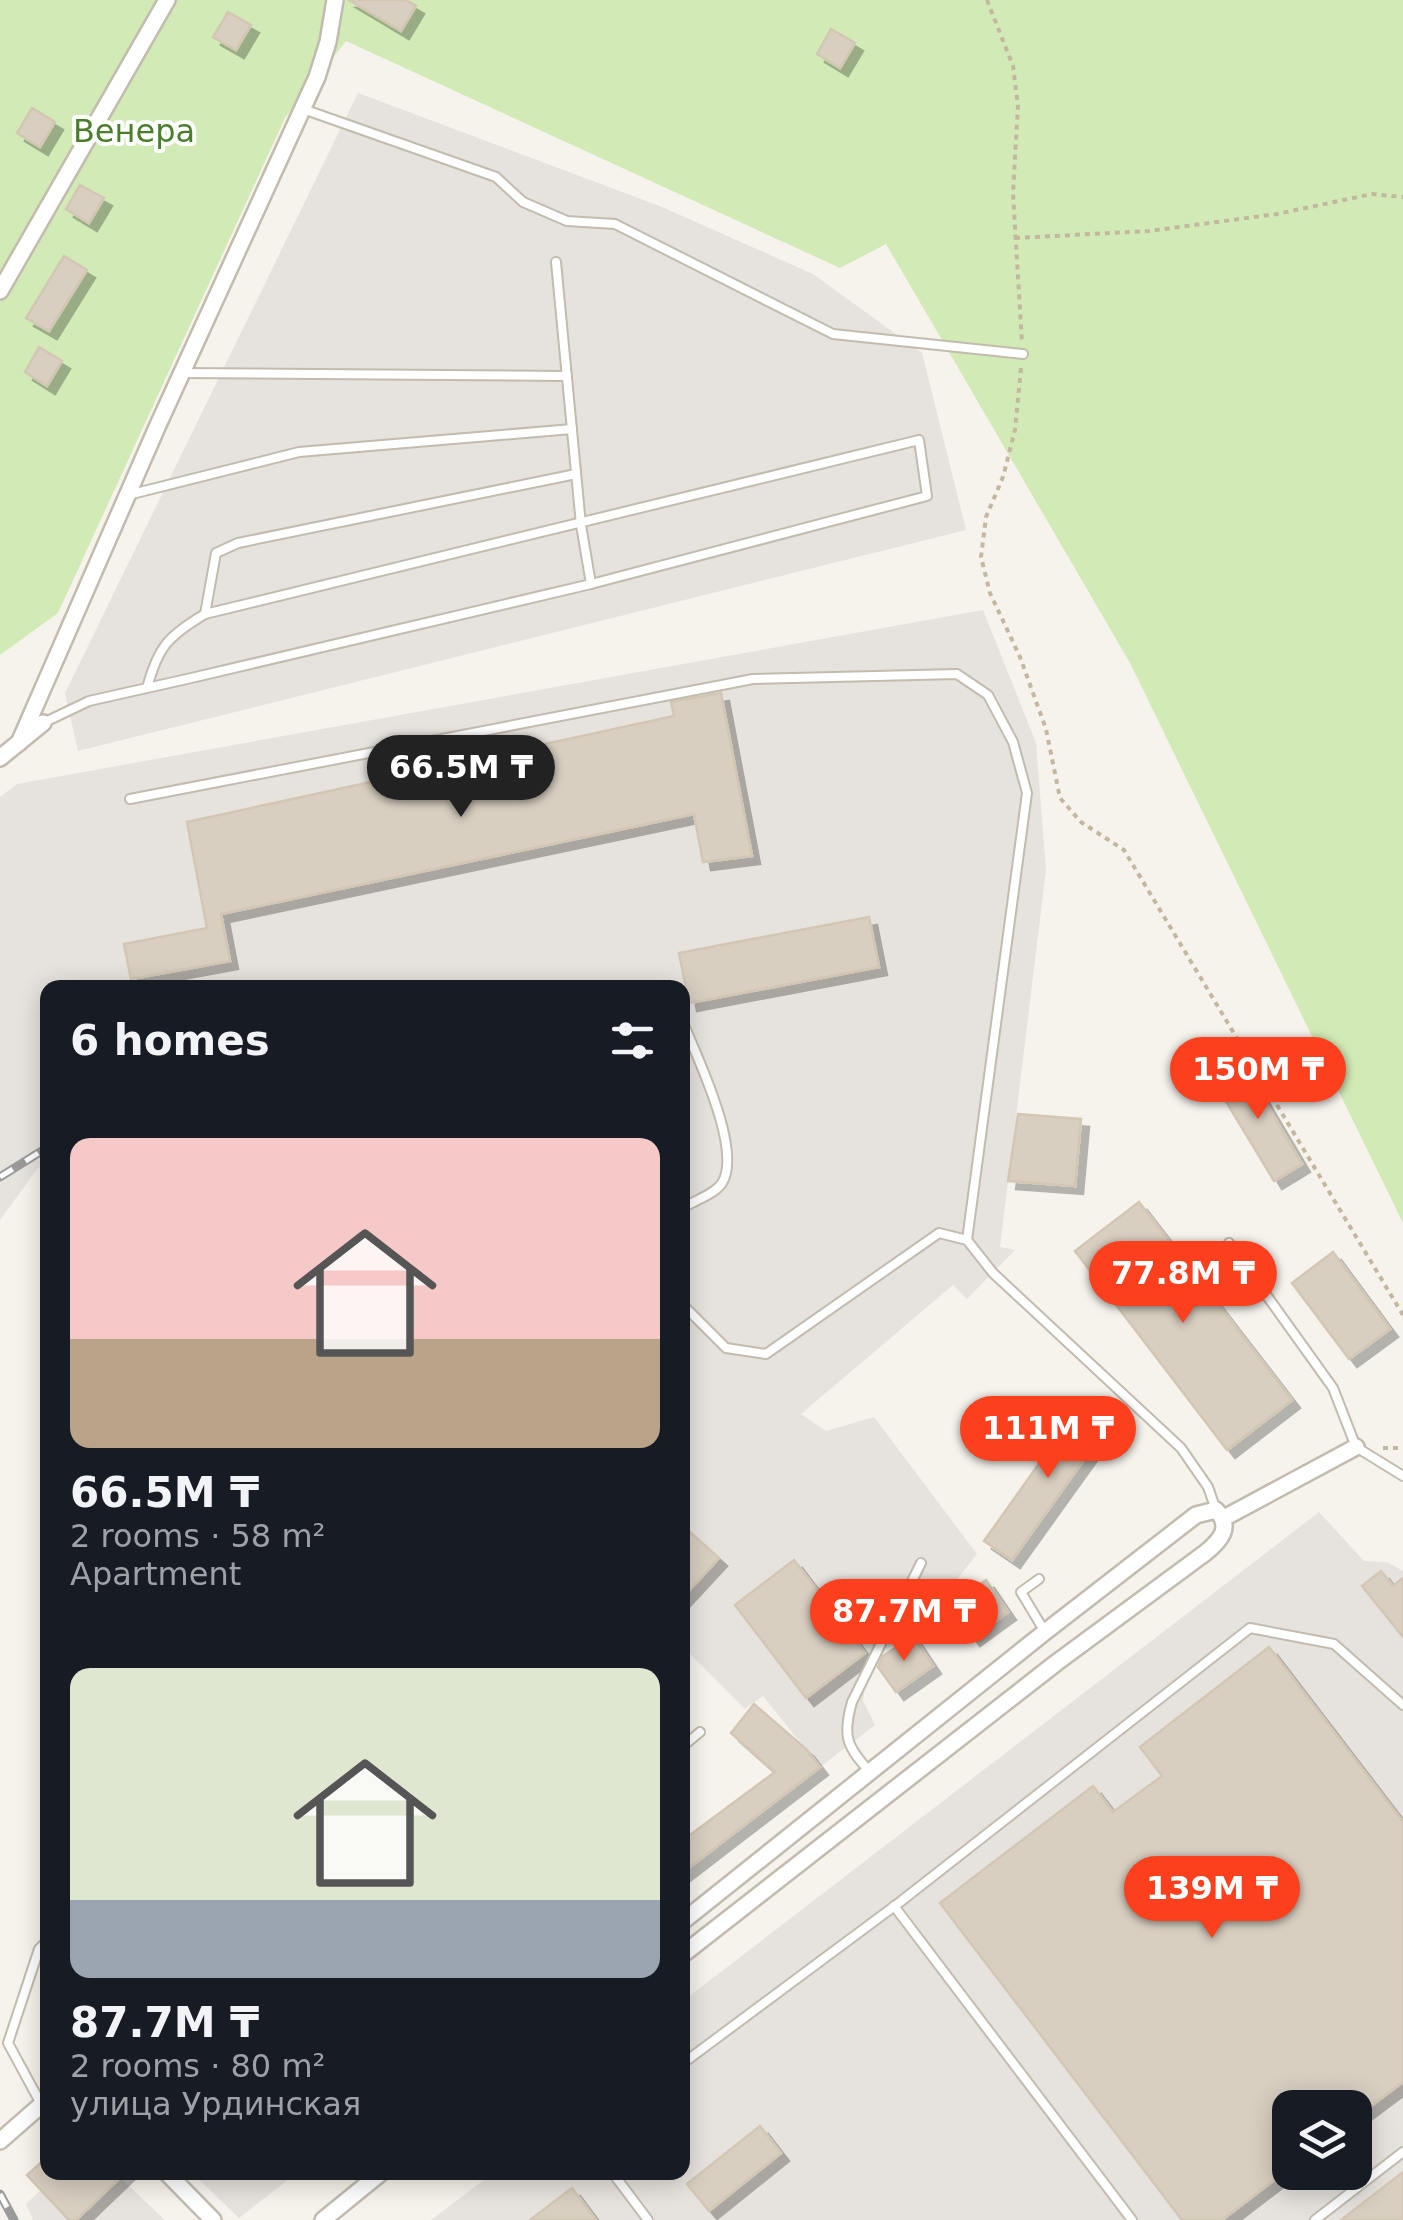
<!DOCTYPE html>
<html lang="en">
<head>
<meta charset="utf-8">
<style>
  body { margin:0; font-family:"DejaVu Sans",sans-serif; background:#242831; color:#f1f3f6; height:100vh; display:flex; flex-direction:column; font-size:38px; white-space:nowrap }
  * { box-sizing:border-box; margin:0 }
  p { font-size:32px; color:#9ea1a6 }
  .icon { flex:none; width:55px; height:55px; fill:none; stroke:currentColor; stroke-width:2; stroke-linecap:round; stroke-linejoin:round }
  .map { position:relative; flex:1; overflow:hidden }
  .panel { position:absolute; left:40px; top:980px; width:650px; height:1200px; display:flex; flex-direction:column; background:#171b24; border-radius:20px; box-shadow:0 5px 25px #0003 }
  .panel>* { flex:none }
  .controls { position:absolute; left:1272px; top:2090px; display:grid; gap:20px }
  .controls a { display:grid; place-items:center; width:100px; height:100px; border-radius:20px; background:#171b24; box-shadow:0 5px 25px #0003; font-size:50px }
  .price { position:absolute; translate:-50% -85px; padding:0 22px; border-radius:35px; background:#fc3f1d; color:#fff; font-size:32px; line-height:65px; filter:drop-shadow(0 2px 5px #0008) }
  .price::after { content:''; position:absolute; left:50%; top:60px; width:30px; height:22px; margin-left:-15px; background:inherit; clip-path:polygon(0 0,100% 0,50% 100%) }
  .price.on { background:#222; color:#fff }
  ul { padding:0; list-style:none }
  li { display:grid; align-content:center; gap:20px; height:530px; padding:0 30px }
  li span { display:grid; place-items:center; height:310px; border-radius:20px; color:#555 }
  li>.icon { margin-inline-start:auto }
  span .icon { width:180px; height:180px; fill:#fffc; stroke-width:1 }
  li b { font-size:42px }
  h2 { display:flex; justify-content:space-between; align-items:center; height:120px; padding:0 30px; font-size:42px }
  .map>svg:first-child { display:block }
</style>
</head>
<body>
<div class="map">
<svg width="1403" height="2220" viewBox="0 0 1403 2220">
  <defs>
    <filter id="shadow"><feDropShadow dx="8" dy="8" stdDeviation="0" flood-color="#0004"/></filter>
  </defs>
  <rect width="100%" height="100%" fill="#f6f3ec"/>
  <g fill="#e6e2dd" fill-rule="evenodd">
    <polygon points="358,93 662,207 813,274 922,353 966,530 78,751 65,693"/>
    <polygon points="983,610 1036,743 1046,870 1000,1247 1015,1250 967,1299 953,1285 801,1414 826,1431 874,1417 977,1554 925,1620 881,1653 875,1662 867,1677 863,1700 875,1725 820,1767 763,1696 745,1709 683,1647 682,988 48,988 47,1164 38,1168 0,1220 0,797 17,784"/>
    <path d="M1319,1512L1364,1561L1387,1562L1403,1571V2220H431L493,2173L682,2172L683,2001ZM1290,2108H1355V2172H1290Z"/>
    <polygon points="47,2156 48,2172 115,2173 165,2220 33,2220 26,2204 41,2190 27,2175"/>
    <polygon points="192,2173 297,2173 239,2218"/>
  </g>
  <polygon fill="#d2eab5" points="0,0 1403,0 1403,1223 1130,663 886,244 840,268 346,41 285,118 58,613 0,655"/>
  <g fill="#d8cfc1" stroke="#d3c7b4" stroke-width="2.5" filter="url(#shadow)">
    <polygon points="349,0 406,0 416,6 401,31"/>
    <polygon points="228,12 251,25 236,50 213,37"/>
    <polygon points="831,29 855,43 840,68 817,54"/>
    <polygon points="32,108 55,122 40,147 17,133"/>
    <polygon points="80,185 104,198 89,223 66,209"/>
    <polygon points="64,256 87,270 49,331 26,318"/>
    <polygon points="39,347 62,361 47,386 25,372"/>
    <polygon points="721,693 752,856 703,862 694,814 221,914 230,961 131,979 124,944 207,928 187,822 674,716 671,702"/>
    <polygon points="869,917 879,967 689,1003 679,953"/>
    <polygon points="1242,1063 1302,1164 1274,1181 1213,1080"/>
    <polygon points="1018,1114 1081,1119 1075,1186 1008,1181"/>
    <polygon points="1139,1202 1292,1400 1227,1450 1075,1251"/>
    <polygon points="1333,1252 1390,1329 1349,1359 1292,1283"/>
    <polygon points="1083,1402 1111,1422 1012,1560 984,1541"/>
    <polygon points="682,1525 719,1558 682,1598"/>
    <polygon points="794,1560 865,1653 806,1698 735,1605"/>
    <polygon points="1381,1571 1393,1586 1403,1578 1403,1637 1362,1586"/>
    <polygon points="986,1580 1008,1612 972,1638 949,1605"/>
    <polygon points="913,1636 933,1666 896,1692 878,1667 883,1656"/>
    <polygon points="1269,1647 1403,1822 1403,2082 1355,2118 1355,2108 1290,2108 1290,2168 1222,2220 1182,2220 940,1903 1093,1786 1113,1812 1162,1776 1140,1747"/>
    <polygon points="754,1704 806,1749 820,1767 682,1873 682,1841 775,1772 731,1733"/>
    <polygon points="760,2126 781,2153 709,2211 687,2184"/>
    <polygon points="48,2156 48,2172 126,2172 76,2220 69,2220 27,2175"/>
    <polygon points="1403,2172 1403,2220 1341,2220"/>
    <polygon points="572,2188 596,2220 530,2220"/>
  </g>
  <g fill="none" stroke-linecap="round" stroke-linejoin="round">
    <g stroke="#c2bbae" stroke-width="12">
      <g id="lane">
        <polyline points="303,109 496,177 523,202 567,221 615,224 833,334 1023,354"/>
        <polyline points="556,262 581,525 591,584"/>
        <polyline points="182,373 567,376"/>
        <polyline points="128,495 299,452 572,429"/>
        <polyline points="205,614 216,553 238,543 576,474"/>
        <path d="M43,723L89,701L187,679L591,584L927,496L919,440L205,614C168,636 158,647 147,688"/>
        <polyline points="130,799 753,679 957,674 988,695 1013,742 1027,793 967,1240"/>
        <path d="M682,1020C696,1055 743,1150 722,1183C715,1194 694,1201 682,1208"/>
        <polyline points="1229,1243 1333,1388 1356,1447 1403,1476"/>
        <polyline points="682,1304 726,1348 766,1354 939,1233 967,1240 993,1273 1181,1448 1208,1487 1216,1510"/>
        <polyline points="1039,1579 1021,1592 1045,1632"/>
        <polyline points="682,1747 700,1732"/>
        <path d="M871,1773C847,1747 842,1737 852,1702L921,1563"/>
        <polyline points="894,1906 1132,2220"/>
        <polyline points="682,2064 900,1902 1250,1628 1334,1644 1403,1705"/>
        <polyline points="40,2102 8,2043 39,1949 48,1940"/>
        <polyline points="612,2172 648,2220"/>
        <polyline points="1315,2220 1403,2152"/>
      </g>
    </g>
    <g stroke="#c2bbae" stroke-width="20">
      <g id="street">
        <polyline points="0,291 167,0"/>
        <polyline points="19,743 158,425 317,77 328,42 335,0"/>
        <polyline points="0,758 43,723"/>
        <polyline points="1224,1518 1356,1447"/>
        <path d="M682,1922L1045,1632L1196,1515L1216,1510C1233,1527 1220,1541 1205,1553L1056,1663L682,1955"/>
        <polyline points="0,2141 48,2099"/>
        <polyline points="166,2172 213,2220"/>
        <polyline points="323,2220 382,2172"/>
      </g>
    </g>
    <g stroke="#c4b79f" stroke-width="4" stroke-dasharray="5 5" stroke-linecap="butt">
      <polyline points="987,0 1013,66 1018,106 1013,193 1022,344"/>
      <polyline points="1015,238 1149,231 1277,214 1372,194 1403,197"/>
      <polyline points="1021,368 1015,430 1003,477 986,517 981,557 990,593 1020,657 1046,729 1060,798 1081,822 1124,850 1403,1315"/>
      <polyline points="1383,1448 1403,1448"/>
    </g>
    <use href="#lane" stroke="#fff" stroke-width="8"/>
    <use href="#street" stroke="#fff" stroke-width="15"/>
    <g stroke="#9a9a9a" stroke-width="9">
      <g id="rail">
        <polyline points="0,1177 48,1147"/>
        <polyline points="0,2194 14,2220"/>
      </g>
    </g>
    <use href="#rail" stroke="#fff" stroke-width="5" stroke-dasharray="15" stroke-linecap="butt"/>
  </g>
  <g text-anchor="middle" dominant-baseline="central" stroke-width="8" stroke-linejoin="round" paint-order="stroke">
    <g font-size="32" fill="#4a7f2a" stroke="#fff">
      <text x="134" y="131">Венера</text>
    </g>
  </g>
</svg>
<div class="controls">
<a><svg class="icon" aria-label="layers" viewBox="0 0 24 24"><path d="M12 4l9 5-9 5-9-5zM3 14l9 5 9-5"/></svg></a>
</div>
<b class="price on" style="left:461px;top:820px">66.5M ₸</b>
<b class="price" style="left:1258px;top:1122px">150M ₸</b>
<b class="price" style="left:1183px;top:1326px">77.8M ₸</b>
<b class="price" style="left:1048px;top:1481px">111M ₸</b>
<b class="price" style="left:904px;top:1664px">87.7M ₸</b>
<b class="price" style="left:1212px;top:1941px">139M ₸</b>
<section class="panel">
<h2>6 homes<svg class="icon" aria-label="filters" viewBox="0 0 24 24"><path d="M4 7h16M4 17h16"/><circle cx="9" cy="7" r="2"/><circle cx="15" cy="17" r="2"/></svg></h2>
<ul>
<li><span style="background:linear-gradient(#f6c9c9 65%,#b9a48a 0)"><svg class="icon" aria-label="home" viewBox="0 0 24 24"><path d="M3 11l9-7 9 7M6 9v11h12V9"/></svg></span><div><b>66.5M ₸</b><p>2 rooms · 58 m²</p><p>Apartment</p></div></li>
<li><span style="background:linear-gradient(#dfe7d0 75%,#9aa5b1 0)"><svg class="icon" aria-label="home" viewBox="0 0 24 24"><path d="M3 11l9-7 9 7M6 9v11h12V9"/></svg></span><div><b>87.7M ₸</b><p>2 rooms · 80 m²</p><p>улица Урдинская</p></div></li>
</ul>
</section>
</div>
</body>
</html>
